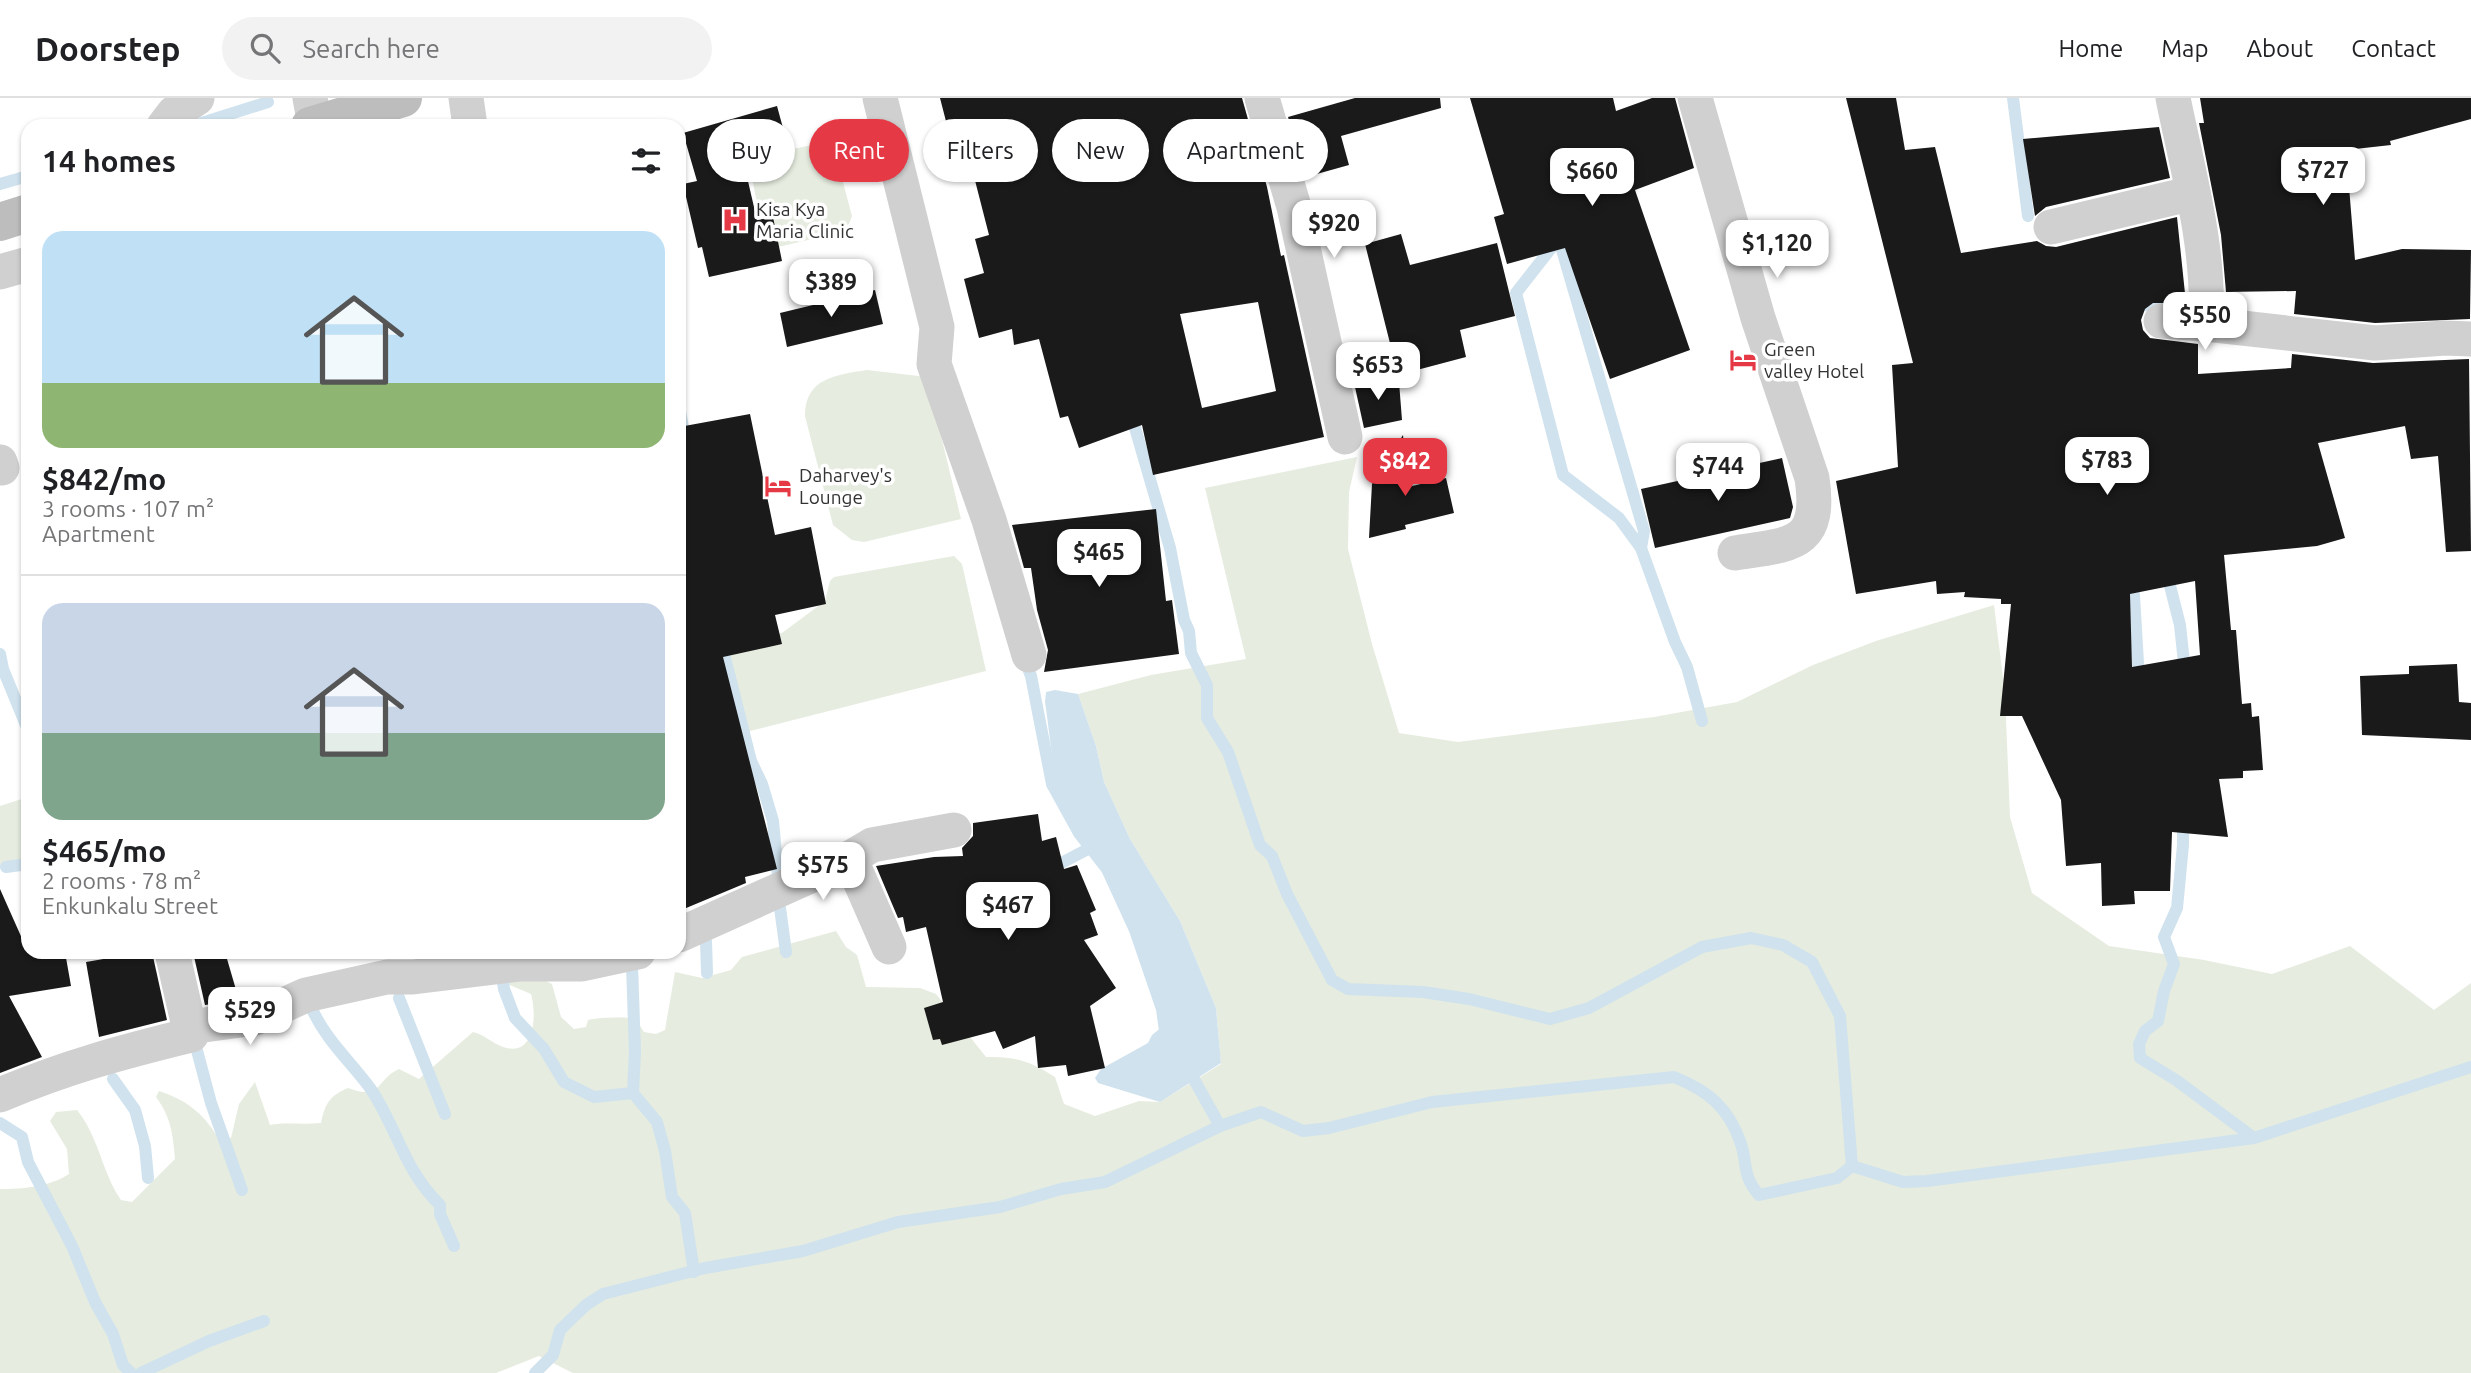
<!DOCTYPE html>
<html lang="en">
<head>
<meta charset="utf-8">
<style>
  body { margin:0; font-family:Ubuntu,sans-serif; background:#f2f2f2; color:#202124; height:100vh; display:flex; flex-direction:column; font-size:26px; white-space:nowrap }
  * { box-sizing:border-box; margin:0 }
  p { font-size:23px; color:#757577 }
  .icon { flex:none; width:38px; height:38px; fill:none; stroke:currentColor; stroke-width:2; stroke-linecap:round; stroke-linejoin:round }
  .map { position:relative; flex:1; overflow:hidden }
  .side { position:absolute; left:21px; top:21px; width:665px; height:840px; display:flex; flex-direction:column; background:#fff; border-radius:21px; box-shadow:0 2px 5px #0004 }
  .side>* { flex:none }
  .guide { position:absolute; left:707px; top:21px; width:665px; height:63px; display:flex; gap:14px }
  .price { position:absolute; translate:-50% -60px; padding:0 16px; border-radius:14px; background:#fff; color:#222; font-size:23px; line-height:46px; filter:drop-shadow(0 2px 4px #0008) }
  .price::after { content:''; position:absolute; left:50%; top:42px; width:21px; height:16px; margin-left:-10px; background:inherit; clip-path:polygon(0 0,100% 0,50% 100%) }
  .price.selected { background:#e63946; color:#fff }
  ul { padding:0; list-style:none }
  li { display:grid; align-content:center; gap:14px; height:371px; padding:0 21px }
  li+li { border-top:2px solid #e0e0e0 }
  li span { display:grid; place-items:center; height:217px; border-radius:21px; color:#555 }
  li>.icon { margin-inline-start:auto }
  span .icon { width:126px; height:126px; fill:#fffc; stroke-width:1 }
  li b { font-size:30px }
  h2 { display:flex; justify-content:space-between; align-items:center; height:84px; padding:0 21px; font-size:30px }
  .chip { padding:0 24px; border-radius:32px; background:#fff; box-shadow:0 2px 5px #0004; font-size:24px; line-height:63px }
  .chip.selected { background:#e63946; color:#fff }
  header { display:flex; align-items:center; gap:42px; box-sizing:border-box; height:98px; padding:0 35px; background:#fff; border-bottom:2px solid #e0e0e0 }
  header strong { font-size:33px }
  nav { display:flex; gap:38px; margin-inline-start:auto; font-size:24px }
  .search { width:490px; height:63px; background:#f2f2f2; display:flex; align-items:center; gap:18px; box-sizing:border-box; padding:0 24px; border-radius:38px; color:#757577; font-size:26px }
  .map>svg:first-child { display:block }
</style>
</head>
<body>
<header>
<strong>Doorstep</strong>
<div class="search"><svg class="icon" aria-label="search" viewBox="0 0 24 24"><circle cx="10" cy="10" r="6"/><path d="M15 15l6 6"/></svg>Search here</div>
<nav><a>Home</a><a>Map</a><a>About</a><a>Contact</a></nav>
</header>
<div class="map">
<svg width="2471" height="1275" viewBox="0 0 2471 1275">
  <rect width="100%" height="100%" fill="#fff"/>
  <g fill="#e6ecdf">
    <polygon points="832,43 852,118 849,126 841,131 842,134 778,149 769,103 757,105 748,60"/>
    <path d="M867,272L927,279L961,421L864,444L852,442L833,427L805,318C805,280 836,277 867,272Z"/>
    <path d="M1357,359L1349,394L1348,451L1372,546L1399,635L1458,644L1654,619L1737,604L1813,567L1876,543L1994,507L2005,596L2010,719L2032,795L2109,848L2204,862L2272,876L2350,848L2434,912L2471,885V1275H573L539,1258L496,1275H0V1091C23,1091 49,1089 69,1076L67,1051L50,1023L56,1014L77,1012C99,1039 102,1075 121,1102L132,1104L175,1061C173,1037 171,1019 156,999L159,993C186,1002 202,1014 217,1038L231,1040L239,1006L255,984L270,1027C286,1024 303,1027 321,1025C325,1006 329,998 348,990C383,1003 375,982 399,971L419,981L473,934C485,937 492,945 503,949C535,960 537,917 531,896L505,885L537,879L552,886L561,919L574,931L586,929L588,922C597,919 625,919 635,920L644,934L656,936L665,932L675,874L702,880L731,872L742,859L836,833L846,849L857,857L866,889L920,890L936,896L986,959C1017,959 1028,962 1055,979L1064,1006L1095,1018L1139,1003L1160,1004L1221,966L1216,910L1180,823L1130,741L1104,684L1096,648L1078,596L1151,577L1246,561L1205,390Z"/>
    <polygon points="954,458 962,466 986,573 746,634 727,547 782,535 825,503 830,483 834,479"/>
    <polygon points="28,699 28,762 0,767 0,708"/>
  </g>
  <path fill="#cfe2ee" d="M1055,592L1078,596L1096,648L1104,684L1130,741L1180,823L1216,910L1221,965L1160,1004L1098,985L1095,980L1101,971L1148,945L1152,937L1167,925C1167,892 1125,795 1106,766C1095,750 1080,736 1070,719C1052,686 1051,641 1045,604L1046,594Z"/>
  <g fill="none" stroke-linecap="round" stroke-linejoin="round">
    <g stroke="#cfe2ee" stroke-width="12">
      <polyline points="2013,0 2028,118"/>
      <polyline points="192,28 268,4"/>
      <polyline points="0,86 28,78"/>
      <polyline points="1552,141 1552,149 1516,195 1563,377 1619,420 1641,450 1675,544 1687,569 1702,623"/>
      <polyline points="1560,145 1644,433 1641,450"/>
      <polyline points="2136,208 2202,203 2201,199"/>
      <polyline points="679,309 686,343"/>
      <polyline points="1131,316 1170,450 1184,522 1189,533 1191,555 1207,587 1207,620 1228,654 1260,747 1272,758 1287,796 1332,882 1348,891 1423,894 1469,901 1550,921 1589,910 1702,849 1751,840 1783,847 1812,864 1840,918 1852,1068"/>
      <polyline points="2166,472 2180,527 2185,574"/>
      <polyline points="2133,481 2139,582"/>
      <polyline points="721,544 751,663 762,686 773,723 778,778"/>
      <polyline points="0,556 3,571 28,632"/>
      <polyline points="1026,565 1031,578 1052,686 1079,735 1107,771 1135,832 1162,911 1165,933 1171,943"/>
      <polyline points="2183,719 2183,747 2177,810 2164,839 2174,866 2164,893 2158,923 2145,933 2139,946 2140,960 2176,982 2254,1040"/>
      <polyline points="6,769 28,766"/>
      <polyline points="1048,772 1090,750"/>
      <polyline points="780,810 786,854"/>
      <polyline points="706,843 707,875"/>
      <polyline points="632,867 635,954 633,995 657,1024 665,1053 672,1099 685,1115 694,1174"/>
      <polyline points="501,872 504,891 515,920 544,951 564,984 594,999 633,995"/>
      <polyline points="399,900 445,1016"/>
      <path d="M312,911C326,942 350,963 370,990C397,1029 403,1071 440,1107V1116L454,1148"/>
      <polyline points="196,936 195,945 211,1005 242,1092"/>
      <polyline points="1186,967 1220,1028"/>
      <polyline points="113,981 135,1012 145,1048 148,1080"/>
      <polyline points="0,1025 22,1039 28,1064 72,1148 95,1204 113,1236 123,1267 131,1275"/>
      <polyline points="141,1275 209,1243 264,1223"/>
      <path d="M535,1275L553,1257L560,1232L586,1207L603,1196L705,1170L803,1153L898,1124L1000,1109L1061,1091L1105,1084L1220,1028L1261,1014L1303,1033L1329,1030L1432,1004L1674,979C1709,993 1729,1010 1741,1046C1748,1069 1742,1077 1759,1097L1837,1080L1852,1068L1903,1084L1927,1083L2254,1040L2471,969"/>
    </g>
  </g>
  <g fill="#1a1a1a" fill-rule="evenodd">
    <path d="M940,0H1242L1267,89L1281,158L1284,157L1324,339L1153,377L1142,327L1079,350L1068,318L1060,320L1039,241L1014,247L1012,231L979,240L964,181L984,175L975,141L989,137L970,63L957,66ZM1258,204L1276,293L1202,310L1180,216Z"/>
    <polygon points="1355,0 1440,0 1441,10 1341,38 1349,67 1306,79 1288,19"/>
    <polygon points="1470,0 1613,0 1616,13 1652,0 1675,0 1694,70 1635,92 1690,252 1610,281 1565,150 1507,166 1494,119 1504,116"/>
    <path d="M1846,0H1896L1905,52L1935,49L1961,155L2037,143L2046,148L2056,149L2177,119L2186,205H2153L2145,211L2141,222L2143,232L2150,240L2198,246V276L2291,270L2292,256L2373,265L2469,261L2471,453L2446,454L2438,358L2411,361L2405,328L2318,345L2345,440L2317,448L2224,457L2231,532H2236L2242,606L2251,605L2252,619L2259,618L2263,672L2243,673V680L2219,681L2228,739L2172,734L2170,793H2134L2135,806L2102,808L2101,765L2066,768L2061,702L2022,618H2000L2011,506H2001V501L1964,499L1965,494L1937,496L1936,483L1856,496L1836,383L1898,369L1892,267L1913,265ZM2195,483L2200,557L2132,569L2130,496Z"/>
    <polygon points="2200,0 2471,0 2471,21 2390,43 2391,47 2346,52 2355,162 2402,151 2471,152 2470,221 2375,225 2294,216 2296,193 2226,194 2221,137 2199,25 2204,25"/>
    <polygon points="777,8 786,41 741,53 757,122 773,119 782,163 709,179 702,149 698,150 683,86 697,83 683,35"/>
    <polygon points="2159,29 2170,80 2046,109 2035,118 2023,41"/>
    <polygon points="1401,136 1410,167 1497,145 1515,218 1460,232 1466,259 1398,277 1365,146"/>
    <polygon points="875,192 883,226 787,249 780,215"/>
    <polygon points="1353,280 1399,284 1402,322 1364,330"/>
    <polygon points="750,316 775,437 811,429 826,506 775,517 782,546 723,559 777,771 745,779 746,785 679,813 679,329"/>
    <polygon points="1403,337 1408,389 1446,380 1454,415 1405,427 1406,431 1369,440 1372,386"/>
    <polygon points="1782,360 1793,409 1790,420 1655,450 1641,391"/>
    <polygon points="1156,411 1166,503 1172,502 1179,556 1044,574 1048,552 1037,512 1031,470 1024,470 1012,427"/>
    <polygon points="2457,566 2459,604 2471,605 2471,642 2362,637 2360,578 2409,576 2409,568"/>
    <polygon points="1038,716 1042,743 1056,739 1064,771 1077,767 1096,812 1090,815 1098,837 1084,842 1116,890 1090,908 1105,970 1068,978 1066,967 1038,970 1035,938 1003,951 995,933 942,947 940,941 933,942 924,910 943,904 926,829 906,834 903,819 898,820 876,768 934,759 963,758 962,750 973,738 973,725"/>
    <polygon points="0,791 28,854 65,854 71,888 9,898 42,959 0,975"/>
    <polygon points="144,854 152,854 167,922 99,939 86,864"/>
    <polygon points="193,854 225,854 239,902 205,907"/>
  </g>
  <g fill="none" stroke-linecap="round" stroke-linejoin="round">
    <g stroke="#d0d0d0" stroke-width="35">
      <polyline points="310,0 315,27"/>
      <polyline points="466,0 470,28"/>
      <polyline points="880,0 937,229 934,266 989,422 1029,557"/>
      <polyline points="1262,0 1294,109 1345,339"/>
      <path d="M1695,0L1758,220L1812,380C1822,449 1791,446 1735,455"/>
      <path d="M2173,0C2188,74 2210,150 2206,226L2375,245L2445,240L2471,241"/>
      <polyline points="164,28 174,15 197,0"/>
      <polyline points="2051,129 2193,95"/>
      <polyline points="0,174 28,166"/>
      <polyline points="2161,223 2206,226"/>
      <polyline points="0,364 2,370"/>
      <polyline points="850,760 889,849"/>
      <polyline points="679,837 850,760 872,747 954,732"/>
      <polyline points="172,854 191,937"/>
      <path d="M0,997C66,969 122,954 191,937L197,928L255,920L306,897L387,879H413L520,866H582L638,854"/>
    </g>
    <g stroke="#bdbdbd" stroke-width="38">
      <polyline points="310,28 403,0"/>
      <polyline points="0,124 28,115"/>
    </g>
  </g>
  <defs>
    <g id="hospital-bare" transform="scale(2.1)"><path d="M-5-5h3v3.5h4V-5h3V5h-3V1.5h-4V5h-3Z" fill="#e63946" stroke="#fff" stroke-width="2.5" paint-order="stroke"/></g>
    <g id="hotel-bare" transform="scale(2.1)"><path d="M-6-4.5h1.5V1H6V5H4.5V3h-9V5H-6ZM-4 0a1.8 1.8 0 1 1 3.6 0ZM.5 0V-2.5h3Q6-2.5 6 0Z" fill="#e63946" stroke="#fff" stroke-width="2.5" paint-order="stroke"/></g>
  </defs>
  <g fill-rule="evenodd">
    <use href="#hospital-bare" x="735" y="122"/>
    <use href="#hotel-bare" x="1743" y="262"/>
    <use href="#hotel-bare" x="778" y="388"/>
  </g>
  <g text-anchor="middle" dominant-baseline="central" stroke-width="7" stroke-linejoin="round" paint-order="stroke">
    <g font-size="19" fill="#333" stroke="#fff" text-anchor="start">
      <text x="756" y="111">Kisa Kya<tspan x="756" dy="22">Maria Clinic</tspan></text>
      <text x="1764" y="251">Green<tspan x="1764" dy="22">valley Hotel</tspan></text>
      <text x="799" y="377">Daharvey's<tspan x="799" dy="22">Lounge</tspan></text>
    </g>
  </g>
</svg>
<b class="price" style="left:2323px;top:109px">$727</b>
<b class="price" style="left:1592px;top:110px">$660</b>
<b class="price" style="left:1334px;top:162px">$920</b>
<b class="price" style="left:1777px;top:182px">$1,120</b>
<b class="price" style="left:831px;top:221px">$389</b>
<b class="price" style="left:2205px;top:254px">$550</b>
<b class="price" style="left:1378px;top:304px">$653</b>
<b class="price" style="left:2107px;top:399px">$783</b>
<b class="price selected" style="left:1405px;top:400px">$842</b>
<b class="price" style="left:1718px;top:405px">$744</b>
<b class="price" style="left:1099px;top:491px">$465</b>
<b class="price" style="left:823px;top:804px">$575</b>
<b class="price" style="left:1008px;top:844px">$467</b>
<b class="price" style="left:250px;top:949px">$529</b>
<div class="guide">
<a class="chip">Buy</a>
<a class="chip selected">Rent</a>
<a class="chip">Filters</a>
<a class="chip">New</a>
<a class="chip">Apartment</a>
</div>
<section class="side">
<h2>14 homes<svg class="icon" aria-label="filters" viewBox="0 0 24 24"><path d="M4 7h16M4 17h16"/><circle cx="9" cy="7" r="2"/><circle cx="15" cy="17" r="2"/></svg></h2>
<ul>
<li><span style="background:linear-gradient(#bfe0f5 70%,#8fb573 0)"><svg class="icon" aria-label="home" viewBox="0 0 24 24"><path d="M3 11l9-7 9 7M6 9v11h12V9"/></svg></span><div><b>$842/mo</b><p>3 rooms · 107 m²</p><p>Apartment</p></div></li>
<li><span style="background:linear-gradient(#c9d6e8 60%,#7fa58c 0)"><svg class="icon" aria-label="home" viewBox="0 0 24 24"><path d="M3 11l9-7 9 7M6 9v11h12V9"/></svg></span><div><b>$465/mo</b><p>2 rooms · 78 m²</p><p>Enkunkalu Street</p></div></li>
</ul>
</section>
</div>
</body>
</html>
